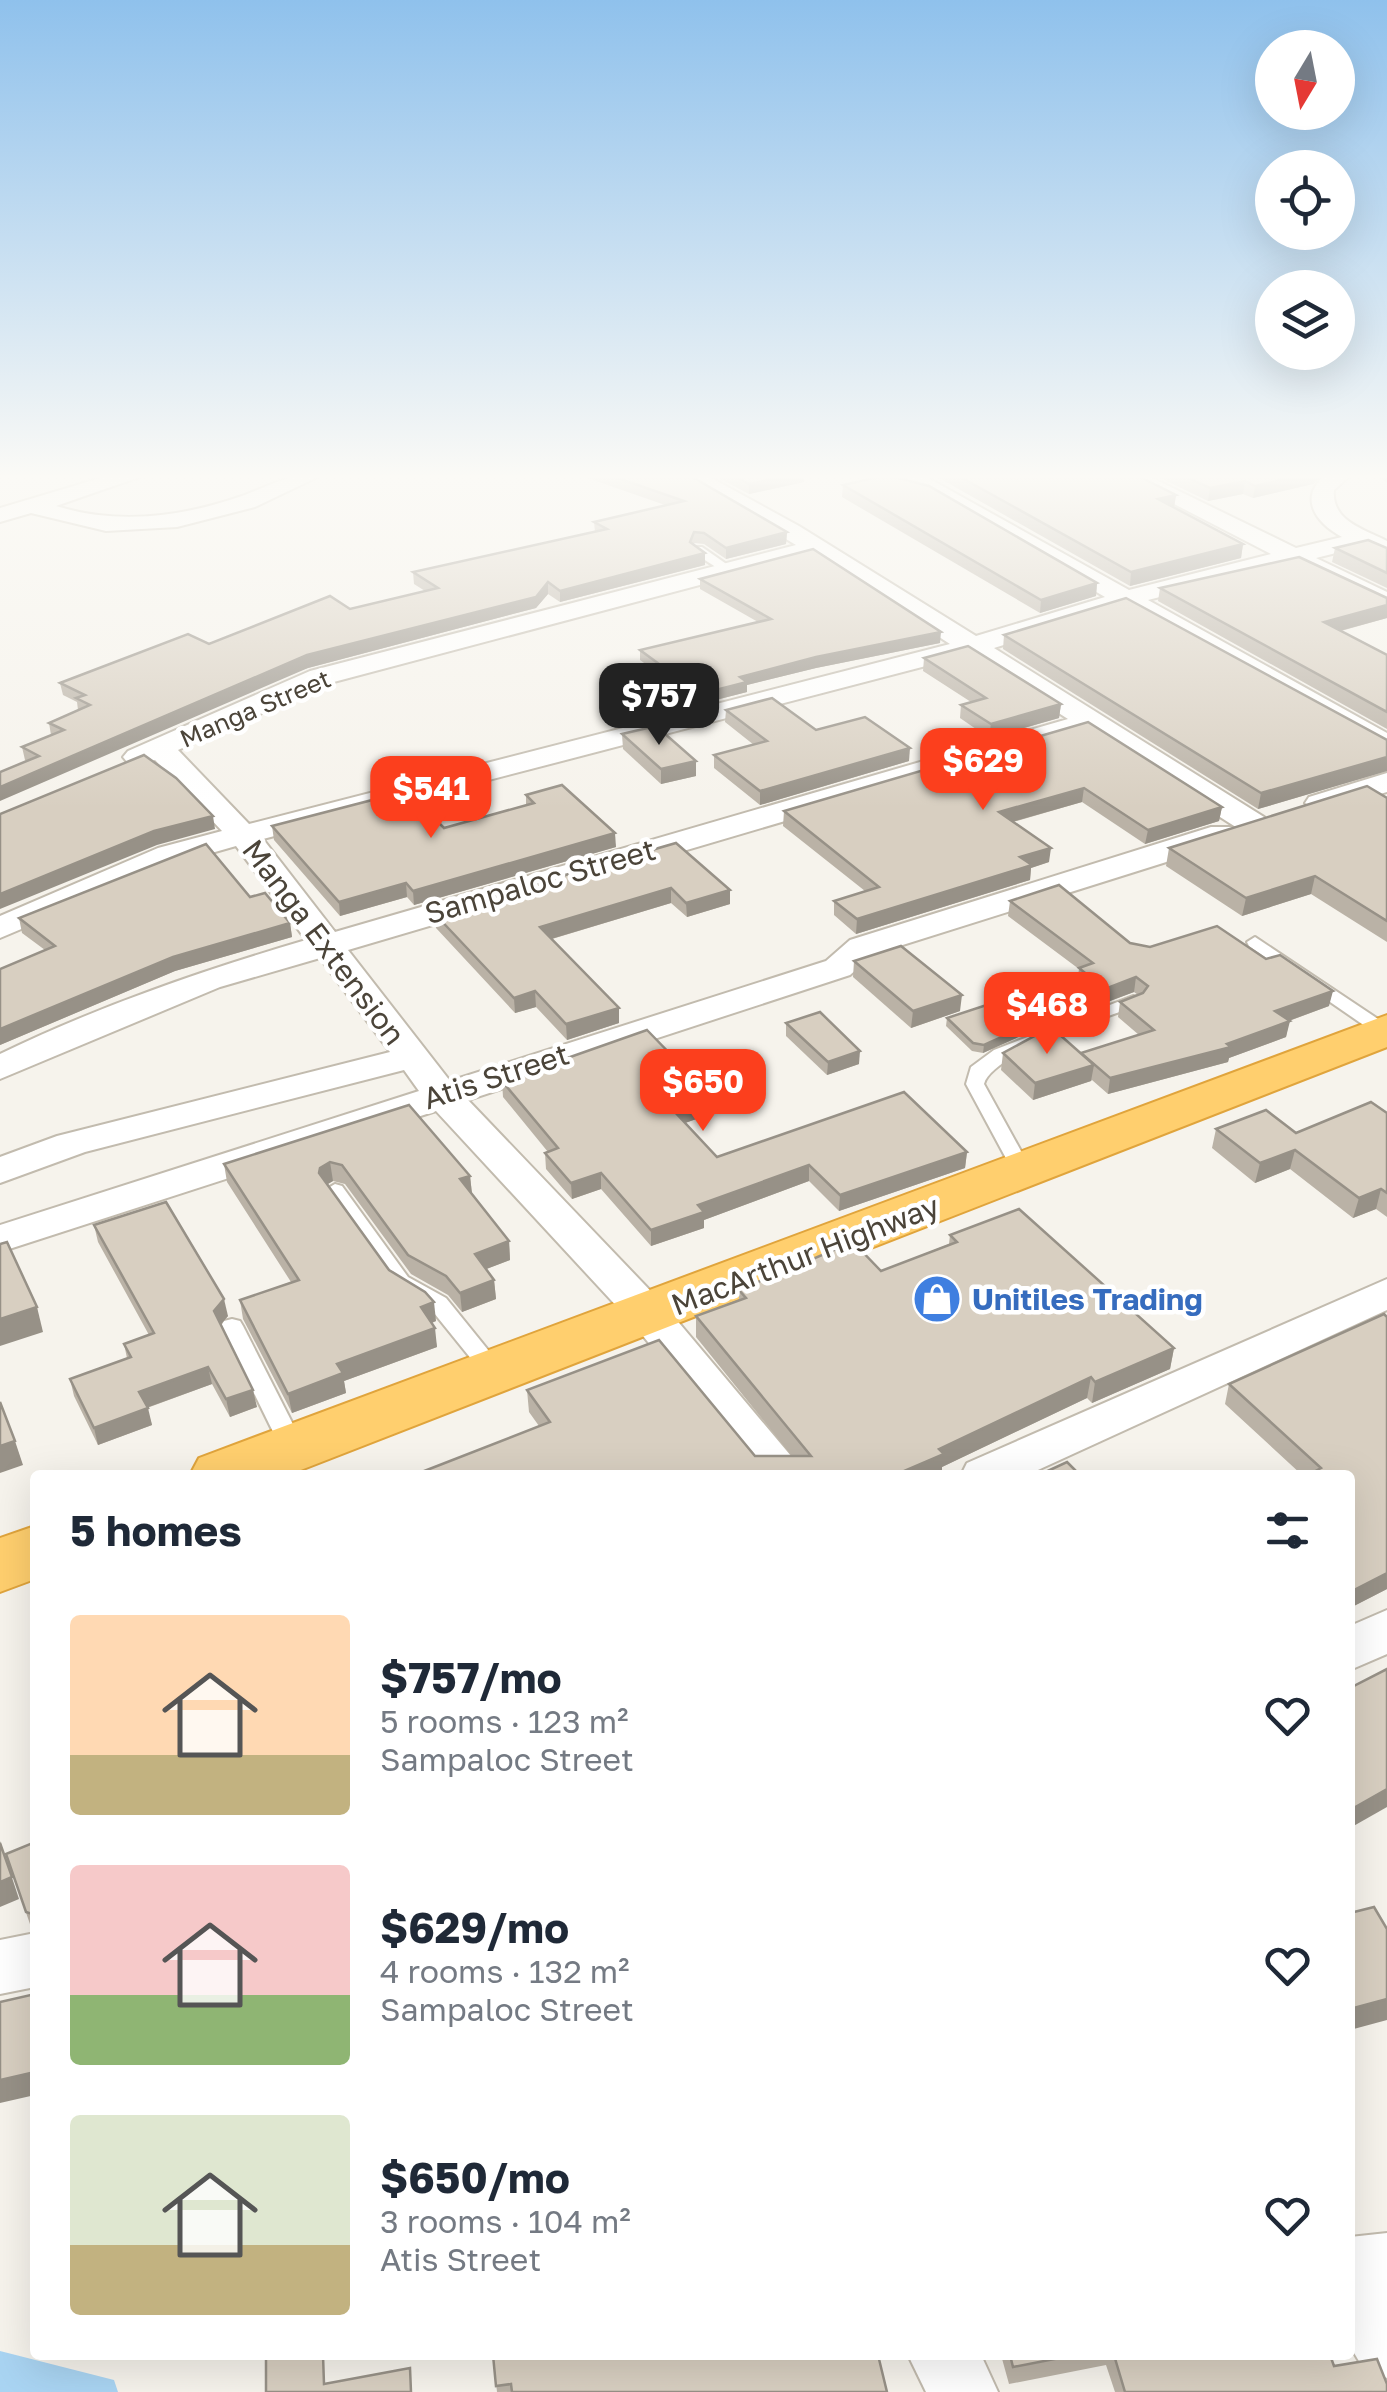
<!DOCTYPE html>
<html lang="en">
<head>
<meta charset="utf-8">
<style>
  body { margin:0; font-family:"Golos Text",sans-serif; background:#f6f6f7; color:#1f2937; height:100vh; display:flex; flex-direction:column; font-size:38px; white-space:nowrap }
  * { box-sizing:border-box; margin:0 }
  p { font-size:32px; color:#747a83 }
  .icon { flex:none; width:55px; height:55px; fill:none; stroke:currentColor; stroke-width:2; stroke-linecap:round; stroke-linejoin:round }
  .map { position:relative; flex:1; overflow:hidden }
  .side { position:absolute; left:30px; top:1470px; width:1325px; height:890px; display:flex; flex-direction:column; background:#fff; border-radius:10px; box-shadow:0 10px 40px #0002 }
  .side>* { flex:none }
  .needle { width:65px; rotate:190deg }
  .fabs { position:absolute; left:1255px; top:30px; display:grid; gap:20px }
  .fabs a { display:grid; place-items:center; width:100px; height:100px; border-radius:50%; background:#fff; box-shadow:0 10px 40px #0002; font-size:50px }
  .price { position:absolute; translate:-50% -85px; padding:0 22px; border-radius:20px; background:#fc3f1d; color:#fff; font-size:32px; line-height:65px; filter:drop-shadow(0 2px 5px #0008) }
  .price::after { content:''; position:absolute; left:50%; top:60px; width:30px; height:22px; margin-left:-15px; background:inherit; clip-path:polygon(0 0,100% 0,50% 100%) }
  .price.on { background:#222; color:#fff }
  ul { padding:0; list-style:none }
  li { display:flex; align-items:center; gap:30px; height:250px; padding:0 40px }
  li span { display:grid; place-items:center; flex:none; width:280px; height:200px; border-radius:10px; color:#555 }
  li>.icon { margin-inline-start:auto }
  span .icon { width:120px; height:120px; fill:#fffc; stroke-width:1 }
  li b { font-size:42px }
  h2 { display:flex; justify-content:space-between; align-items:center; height:120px; padding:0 40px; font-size:42px }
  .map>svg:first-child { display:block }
</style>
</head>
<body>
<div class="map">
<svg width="1387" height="2392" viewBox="0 0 1387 2392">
  <rect width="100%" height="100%" fill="#f6f3ec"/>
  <polygon fill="#a9d4f2" points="0,2351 114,2380 118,2392 0,2392"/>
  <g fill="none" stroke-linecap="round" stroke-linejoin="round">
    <g stroke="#c2bbae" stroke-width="4">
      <g id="lane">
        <polygon points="694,547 702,547 735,570 725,573 694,553"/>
        <polygon points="1255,937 1387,1025 1387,1036 1378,1035 1249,946 1247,942"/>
        <path d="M1133,996L1139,997L1142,1001L1139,1005C1107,1017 991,1054 984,1084L1032,1171L1022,1177L1015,1175L966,1084L971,1067L994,1050Z"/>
        <polygon points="335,1184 342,1186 408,1277 446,1298 501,1366 504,1371 501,1376 485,1376 430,1308 394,1287 325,1190"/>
        <polygon points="232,1319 240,1321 243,1326 304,1446 300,1452 284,1452 280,1446 221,1326 224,1321"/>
      </g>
    </g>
    <g stroke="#c2bbae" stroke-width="4">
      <g id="street">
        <path d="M114,474H148L56,506C117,525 182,517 242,496C271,485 293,472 324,474L255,507L177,527L106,531L31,513L0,522V508Z"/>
        <path d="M677,474H704L799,526L976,636L1105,597L894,474H921L1129,590L1271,554L1116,474H1144L1296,548L1342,537C1314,522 1298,496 1327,474H1352L1334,490C1331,521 1364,529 1387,541V558L1360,547L1316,558L1387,592V610L1291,564L1148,600L1387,733V754L1124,608L994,648L1264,817L1269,824L1264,831H1242L1087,732L348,950L450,1081L826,961L850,940L1211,827H1233L1238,834L1233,841L874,954L850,975L468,1100L664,1305L807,1475H757L634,1325L436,1111L0,1252V1225L419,1091L404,1070L85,1152L0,1183V1157L57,1136L390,1052L320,958L220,987L0,1079V1054C99,1006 201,971 306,940L236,846L180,862L0,938V916L158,848L222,831L155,760L138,766L128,763L123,757L128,751L310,671L796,545ZM813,555L950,644L249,824L178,750L330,683ZM968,655L1068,719L335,932L263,839Z"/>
        <polygon points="1387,773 1387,792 1320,812 1305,803 1309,797"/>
        <polygon points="1387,1279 1387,1310 1027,1475 961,1475 967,1463"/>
        <polygon points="1387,1610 1387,1654 1350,1670 1350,1626"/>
        <polygon points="35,1933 35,1987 0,1994 0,1940"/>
        <polygon points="1387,2233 1387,2378 1363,2368 1350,2346 1350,2237"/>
        <polygon points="908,2355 981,2355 998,2392 926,2392"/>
      </g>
    </g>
    <g stroke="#e0a43c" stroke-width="4">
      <g id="highway">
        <polygon points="1387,1015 1387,1047 288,1475 190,1475 199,1458"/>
        <polygon points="35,1526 35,1579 0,1592 0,1538"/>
      </g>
    </g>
    <use href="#lane" fill="#fff" fill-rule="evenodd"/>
    <use href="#street" fill="#fff" fill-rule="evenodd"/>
    <use href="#highway" fill="#ffcf6e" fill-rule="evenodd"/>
  </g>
  <g fill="#bab2a6">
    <polygon points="576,474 687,474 787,532 786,544 726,559 704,544 694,543 705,565 560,602 548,594 536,608 308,668 27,761 25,760 22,747 51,735 49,723 78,710 77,702 63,695 60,683 209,644 425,591 414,584 413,572 595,532 594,522 665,505"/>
    <polygon points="711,474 804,474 804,482 749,494"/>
    <polygon points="932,474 1134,474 1176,495 1174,507 1243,544 1241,558 1130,586"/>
    <polygon points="1152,474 1324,474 1313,484 1253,498 1243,494 1208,501"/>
    <polygon points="1371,474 1387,474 1387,482"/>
    <polygon points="843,485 1097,583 1096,596 1040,613 842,497"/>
    <polygon points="1335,548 1387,548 1387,588 1332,562"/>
    <polygon points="700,579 940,643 816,668 747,685 747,692 700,704 640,660 640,650 758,622 700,589"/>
    <polygon points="1160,588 1387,618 1341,631 1387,655 1387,729 1158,601"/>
    <polygon points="1004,635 1387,740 1387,771 1258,809 1003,649"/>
    <polygon points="924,658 1061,704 1059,718 989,738 960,718 961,705 971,702 923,671"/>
    <polygon points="726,710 816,730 909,761 760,805 714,768 714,755 754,745 725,722"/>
    <polygon points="1088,722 1222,807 1219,821 1145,844 1082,802 1013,822 1049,862 1031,868 1030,880 856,934 834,915 834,901 865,891 783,826 784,811"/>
    <polygon points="622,734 696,776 661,784 623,749"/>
    <polygon points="526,795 616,847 414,905 407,897 340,916 274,840 272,826 444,828 526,805"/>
    <polygon points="1387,798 1387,942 1311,894 1242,916 1166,866 1169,848"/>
    <polygon points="676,843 730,904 687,917 671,903 552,939 619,1023 567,1040 536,1007 515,1013 436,928 434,913"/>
    <polygon points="250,897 290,923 292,937 175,971 0,1045 0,969 45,950 22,933 19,918"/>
    <polygon points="1010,901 1130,943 1329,1006 1289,1021 1286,1037 1229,1058 1228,1062 1108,1094 1092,1080 1091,1081 1033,1100 1001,1070 1003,1053 1081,1053 1139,1035 1118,1017 1120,1002 1138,995 1134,992 1102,1004 1077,983 1079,969 1008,916"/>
    <polygon points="854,961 960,1011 911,1028 853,977"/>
    <polygon points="947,1018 1034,1030 983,1053 972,1051 946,1026"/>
    <polygon points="786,1023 859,1064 827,1075 786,1036"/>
    <polygon points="502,1081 713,1098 713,1113 685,1123 717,1157 967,1152 965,1168 839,1211 809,1181 704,1220 704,1228 651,1246 601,1189 572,1199 546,1169 545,1153 548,1152 503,1097"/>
    <polygon points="409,1105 470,1176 472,1194 509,1241 510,1260 486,1269 494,1280 496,1299 462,1312 448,1295 411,1274 345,1184 333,1181 327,1184 389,1270 436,1321 432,1323 437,1347 344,1381 346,1393 292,1413 243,1319 240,1300 291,1282 227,1182 224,1164"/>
    <polygon points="1387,1113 1387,1217 1376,1209 1353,1218 1290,1169 1255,1183 1212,1148 1216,1129 1296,1133"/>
    <polygon points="94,1225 228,1316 221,1324 257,1407 230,1417 212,1384 147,1408 152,1425 98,1445 74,1396 70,1379 127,1358 124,1344 149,1335 98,1242"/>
    <polygon points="950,1235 1174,1348 1170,1369 1092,1403 1087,1398 942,1467 942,1475 414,1475 539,1426 529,1412 527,1390 755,1456 792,1456 696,1337 696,1316 739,1300 739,1290 881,1271 949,1244"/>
    <polygon points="1387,1317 1387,1589 1350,1608 1350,1475 1302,1475 1225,1404 1229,1384"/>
    <polygon points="35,1842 35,1931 32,1930 6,1854"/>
    <polygon points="493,2355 887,2392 497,2392"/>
    <polygon points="1001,2355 1330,2355 1334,2366 1387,2392 1115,2392 1106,2365 1009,2384"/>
  </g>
  <g fill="#979187">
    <polygon points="795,474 804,474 804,482 749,494 749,484"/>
    <polygon points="1306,474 1324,474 1313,484 1253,498 1255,486"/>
    <polygon points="1245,481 1243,494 1208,501 1210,488"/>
    <polygon points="1176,495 1174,508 1158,499"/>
    <polygon points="787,532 786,544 726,559 726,548"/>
    <polygon points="1243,544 1241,558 1130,586 1131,572"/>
    <polygon points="705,553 705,565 560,602 560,591"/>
    <polygon points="548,582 548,594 536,608 308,668 0,801 0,787 307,655"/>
    <polygon points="1097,583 1096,596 1040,613 1041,600"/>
    <polygon points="1387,605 1387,618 1321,636 1324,622"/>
    <polygon points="941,632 940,643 816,668 747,685 747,692 700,704 700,694 740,677 816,657"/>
    <polygon points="1061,704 1059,718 989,738 991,724"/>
    <polygon points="910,748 909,761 760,805 760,791"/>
    <polygon points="1387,757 1387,771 1258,809 1261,793"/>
    <polygon points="696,761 696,776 661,784 661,769"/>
    <polygon points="1084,788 1082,802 998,826 999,812"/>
    <polygon points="1222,807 1219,821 1145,844 1148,830"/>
    <polygon points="213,816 215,829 157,845 0,909 0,894 154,831"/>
    <polygon points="615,833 616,847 414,905 413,891"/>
    <polygon points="1051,848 1049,862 1031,868 1030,880 856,934 857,919 1020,857"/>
    <polygon points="1315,876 1311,894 1242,916 1246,898"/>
    <polygon points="406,883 407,897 340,916 339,902"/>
    <polygon points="671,888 671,903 541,942 540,927"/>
    <polygon points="730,890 730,904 687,917 686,903"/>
    <polygon points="290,923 292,937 175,971 0,1045 0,1029 173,957"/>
    <polygon points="1136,977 1134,992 1102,1004 1105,989"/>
    <polygon points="535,991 536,1007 515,1013 514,998"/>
    <polygon points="1333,991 1329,1006 1272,1027 1275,1011"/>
    <polygon points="962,995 960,1011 911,1028 913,1011"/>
    <polygon points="619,1008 619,1023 567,1040 566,1024"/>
    <polygon points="1290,1021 1286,1037 1229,1058 1228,1062 1108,1094 1110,1078 1227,1044"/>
    <polygon points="1035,1022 1034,1030 983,1053 984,1045"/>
    <polygon points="860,1051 859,1064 827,1075 828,1062"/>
    <polygon points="1094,1065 1091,1081 1033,1100 1035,1083"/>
    <polygon points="713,1098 713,1113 674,1127 674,1111"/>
    <polygon points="1295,1150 1290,1169 1255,1183 1260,1163"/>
    <polygon points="967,1152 965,1168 839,1211 840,1195"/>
    <polygon points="330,1162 333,1181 323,1187 319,1173 320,1168"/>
    <polygon points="809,1165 809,1181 704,1220 704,1228 651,1246 651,1230 698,1205"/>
    <polygon points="601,1173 601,1189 572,1199 571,1183"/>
    <polygon points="470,1176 472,1194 460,1179"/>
    <polygon points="1381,1189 1376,1209 1353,1218 1359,1198"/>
    <polygon points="509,1241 510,1260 476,1273 475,1254"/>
    <polygon points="494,1280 496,1299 462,1312 460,1293"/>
    <polygon points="224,1299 228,1316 218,1328 214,1311"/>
    <polygon points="434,1302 436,1321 423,1326 421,1307"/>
    <polygon points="37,1307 43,1332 0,1346 0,1319"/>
    <polygon points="435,1328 437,1347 344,1381 346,1393 292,1413 288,1394 337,1364"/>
    <polygon points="1174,1348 1170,1369 1092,1403 1095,1382"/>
    <polygon points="208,1367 212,1384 143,1409 139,1392"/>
    <polygon points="1091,1377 1087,1398 942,1467 942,1475 895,1475 939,1449"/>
    <polygon points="253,1390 257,1407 230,1417 226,1399"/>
    <polygon points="148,1408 152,1425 98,1445 94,1428"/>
    <polygon points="15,1441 23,1465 0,1473 0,1446"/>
    <polygon points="1387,1573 1387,1589 1350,1608 1350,1592"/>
    <polygon points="1387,1789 1387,1807 1350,1828 1350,1810"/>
    <polygon points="0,1841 19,1899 0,1907"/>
    <polygon points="1387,1999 1387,2020 1350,2030 1350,2009"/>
    <polygon points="35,2072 35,2095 0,2103 0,2080"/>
  </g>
  <g fill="#d8cfc1" stroke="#979187" stroke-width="2.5">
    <polygon points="606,474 687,474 787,532 726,548 704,533 694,532 690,542 705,553 560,591 548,582 536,597 307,655 0,787 0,772 39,756 22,747 64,730 49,723 90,705 76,698 85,695 60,683 188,634 209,644 330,596 350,609 438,588 413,572 607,529 594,522 684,501"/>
    <polygon points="731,474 795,474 749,484"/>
    <polygon points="955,474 1134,474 1176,495 1158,499 1243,544 1131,572"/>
    <polygon points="1180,474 1306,474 1255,486 1245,481 1210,488"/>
    <polygon points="887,475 929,486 1097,583 1041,600 843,485"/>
    <polygon points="1368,540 1387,548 1387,573 1335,548"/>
    <polygon points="813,549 941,632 816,657 740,677 747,682 700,694 640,650 771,619 700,579"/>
    <polygon points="1299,557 1387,598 1387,605 1324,622 1387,655 1387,712 1160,588"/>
    <polygon points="1126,598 1387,740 1387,757 1261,793 1004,635"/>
    <polygon points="968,646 1061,704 991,724 961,705 986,698 924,658"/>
    <polygon points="772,698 816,730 865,717 910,748 760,791 714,755 767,741 726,710"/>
    <polygon points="1088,722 1222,807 1148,830 1084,788 999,812 1051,848 1020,857 1032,865 857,919 834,901 879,887 784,811"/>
    <polygon points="656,726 696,761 661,769 622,734"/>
    <polygon points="144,755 176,778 213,816 154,831 0,894 0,814"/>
    <polygon points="562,785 615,833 413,891 406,883 339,902 272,826 407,791 444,828 534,803 526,795"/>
    <polygon points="1367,786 1387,798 1387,921 1315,876 1246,898 1169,848"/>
    <polygon points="676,843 730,890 686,903 671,888 540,927 619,1008 566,1024 535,991 514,998 434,913"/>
    <polygon points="206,844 250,897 265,893 290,923 173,957 0,1029 0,969 55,946 19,918"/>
    <polygon points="1059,885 1130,943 1150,947 1217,926 1266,959 1280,955 1333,991 1275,1011 1290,1021 1227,1044 1231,1047 1110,1078 1081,1053 1154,1030 1120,1002 1143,993 1148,986 1136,977 1105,989 1079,968 1093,963 1010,901"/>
    <polygon points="901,946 962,995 913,1011 854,961"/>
    <polygon points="1008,998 1035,1022 984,1045 973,1043 947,1018"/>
    <polygon points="820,1012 860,1051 828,1062 786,1023"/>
    <polygon points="1051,1027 1094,1065 1035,1083 1003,1053"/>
    <polygon points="647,1030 713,1098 674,1111 717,1157 904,1092 967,1152 840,1195 809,1165 698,1205 704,1212 651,1230 601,1173 571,1183 545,1153 558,1148 502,1081"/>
    <polygon points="1371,1102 1387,1113 1387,1193 1381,1189 1359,1198 1295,1150 1260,1163 1216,1129 1266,1110 1296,1133"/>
    <polygon points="409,1105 470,1176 460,1179 509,1241 475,1254 494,1280 460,1293 446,1276 408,1255 342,1165 330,1162 320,1168 319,1173 389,1270 425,1292 434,1302 421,1307 435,1328 337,1364 343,1373 288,1394 240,1300 299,1280 224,1164"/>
    <polygon points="166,1202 224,1299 214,1311 253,1390 226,1399 208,1367 139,1392 148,1408 94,1428 70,1379 131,1357 124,1344 154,1333 94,1225"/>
    <polygon points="1019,1209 1174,1348 1095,1382 1091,1377 939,1449 944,1454 895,1475 414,1475 550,1422 527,1390 659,1340 755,1456 811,1456 696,1316 746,1298 739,1290 853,1242 881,1271 957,1242 950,1235"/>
    <polygon points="7,1242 37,1307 0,1319 0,1244"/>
    <polygon points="1384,1314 1387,1317 1387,1573 1350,1592 1350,1475 1308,1475 1321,1468 1229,1384"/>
    <polygon points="0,1402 15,1441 0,1446"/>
    <polygon points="1067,1462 1080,1475 1039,1475"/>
    <polygon points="1387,1669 1387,1789 1350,1810 1350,1688"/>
    <polygon points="35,1842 35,1913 32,1914 26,1912 6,1854"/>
    <polygon points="0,1843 12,1877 0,1882"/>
    <polygon points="1374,1907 1387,1929 1387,1999 1350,2009 1350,1913"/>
    <polygon points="35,1994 35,2072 0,2080 0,2002"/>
    <polygon points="266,2355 323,2355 324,2384 410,2368 411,2392 266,2392"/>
    <polygon points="493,2355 878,2355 887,2392 512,2392 511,2384 496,2386"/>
    <polygon points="1010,2355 1075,2355 1013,2367"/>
    <polygon points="1114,2355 1330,2355 1334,2366 1377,2359 1387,2384 1387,2392 1125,2392"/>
  </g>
  <linearGradient id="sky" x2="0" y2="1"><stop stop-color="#8fc1ec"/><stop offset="0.59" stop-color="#fbfaf6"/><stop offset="1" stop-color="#fbfaf6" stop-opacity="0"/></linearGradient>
  <rect width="1387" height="808" fill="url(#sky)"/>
  <defs>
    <g id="shop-disc" transform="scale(2.5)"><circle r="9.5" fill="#3f7fe0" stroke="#fff"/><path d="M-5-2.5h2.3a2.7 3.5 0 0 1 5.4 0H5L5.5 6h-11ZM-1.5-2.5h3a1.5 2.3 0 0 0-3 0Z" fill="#fff"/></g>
  </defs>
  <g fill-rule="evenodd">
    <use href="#shop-disc" x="937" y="1299"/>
  </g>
  <g text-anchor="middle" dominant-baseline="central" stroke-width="9" stroke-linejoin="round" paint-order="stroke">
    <g font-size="25" fill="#4b4439" stroke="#fff">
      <text transform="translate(255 708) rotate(-23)">Manga Street</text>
    </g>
    <g font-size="30" fill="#4b4439" stroke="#fff">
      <text transform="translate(540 881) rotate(-16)">Sampaloc Street</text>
      <text transform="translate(324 942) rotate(53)">Manga Extension</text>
      <text transform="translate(496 1076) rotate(-18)">Atis Street</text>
      <text transform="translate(805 1255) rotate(-21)">MacArthur Highway</text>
    </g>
    <g font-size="30" font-weight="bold" fill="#366cbe" stroke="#fff" text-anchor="start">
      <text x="972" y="1299">Unitiles Trading</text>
    </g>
  </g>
</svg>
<div class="fabs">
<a><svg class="needle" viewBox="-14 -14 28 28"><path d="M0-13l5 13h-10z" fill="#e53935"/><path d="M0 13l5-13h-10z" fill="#747a83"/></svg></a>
<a><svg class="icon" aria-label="locate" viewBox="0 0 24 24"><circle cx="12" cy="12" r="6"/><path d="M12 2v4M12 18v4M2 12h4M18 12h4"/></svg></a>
<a><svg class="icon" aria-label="layers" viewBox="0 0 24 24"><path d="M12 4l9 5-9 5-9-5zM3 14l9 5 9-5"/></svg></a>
</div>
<b class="price on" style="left:659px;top:748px">$757</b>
<b class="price" style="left:983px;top:813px">$629</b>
<b class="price" style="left:431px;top:841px">$541</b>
<b class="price" style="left:1047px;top:1057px">$468</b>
<b class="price" style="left:703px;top:1134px">$650</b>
<section class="side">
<h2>5 homes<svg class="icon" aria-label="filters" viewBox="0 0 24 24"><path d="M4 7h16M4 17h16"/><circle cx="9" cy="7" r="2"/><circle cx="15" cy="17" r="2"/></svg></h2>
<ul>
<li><span style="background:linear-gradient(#ffd9b3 70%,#c2b280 0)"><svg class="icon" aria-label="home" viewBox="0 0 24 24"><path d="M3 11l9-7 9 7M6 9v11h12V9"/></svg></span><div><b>$757/mo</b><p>5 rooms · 123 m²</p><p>Sampaloc Street</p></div><svg class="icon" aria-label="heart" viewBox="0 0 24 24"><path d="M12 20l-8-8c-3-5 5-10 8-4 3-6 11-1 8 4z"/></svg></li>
<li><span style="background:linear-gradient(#f6c9c9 65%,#8fb573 0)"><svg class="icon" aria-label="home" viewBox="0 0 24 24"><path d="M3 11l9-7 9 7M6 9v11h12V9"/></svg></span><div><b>$629/mo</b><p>4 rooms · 132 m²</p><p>Sampaloc Street</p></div><svg class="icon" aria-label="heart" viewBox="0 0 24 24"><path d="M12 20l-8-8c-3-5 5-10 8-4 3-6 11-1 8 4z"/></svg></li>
<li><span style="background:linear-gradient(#dfe7d0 65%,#c2b280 0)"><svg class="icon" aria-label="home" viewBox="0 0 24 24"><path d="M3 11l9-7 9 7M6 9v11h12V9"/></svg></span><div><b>$650/mo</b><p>3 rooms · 104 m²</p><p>Atis Street</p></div><svg class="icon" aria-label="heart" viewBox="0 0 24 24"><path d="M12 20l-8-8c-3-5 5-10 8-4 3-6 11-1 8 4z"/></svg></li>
</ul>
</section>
</div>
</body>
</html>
